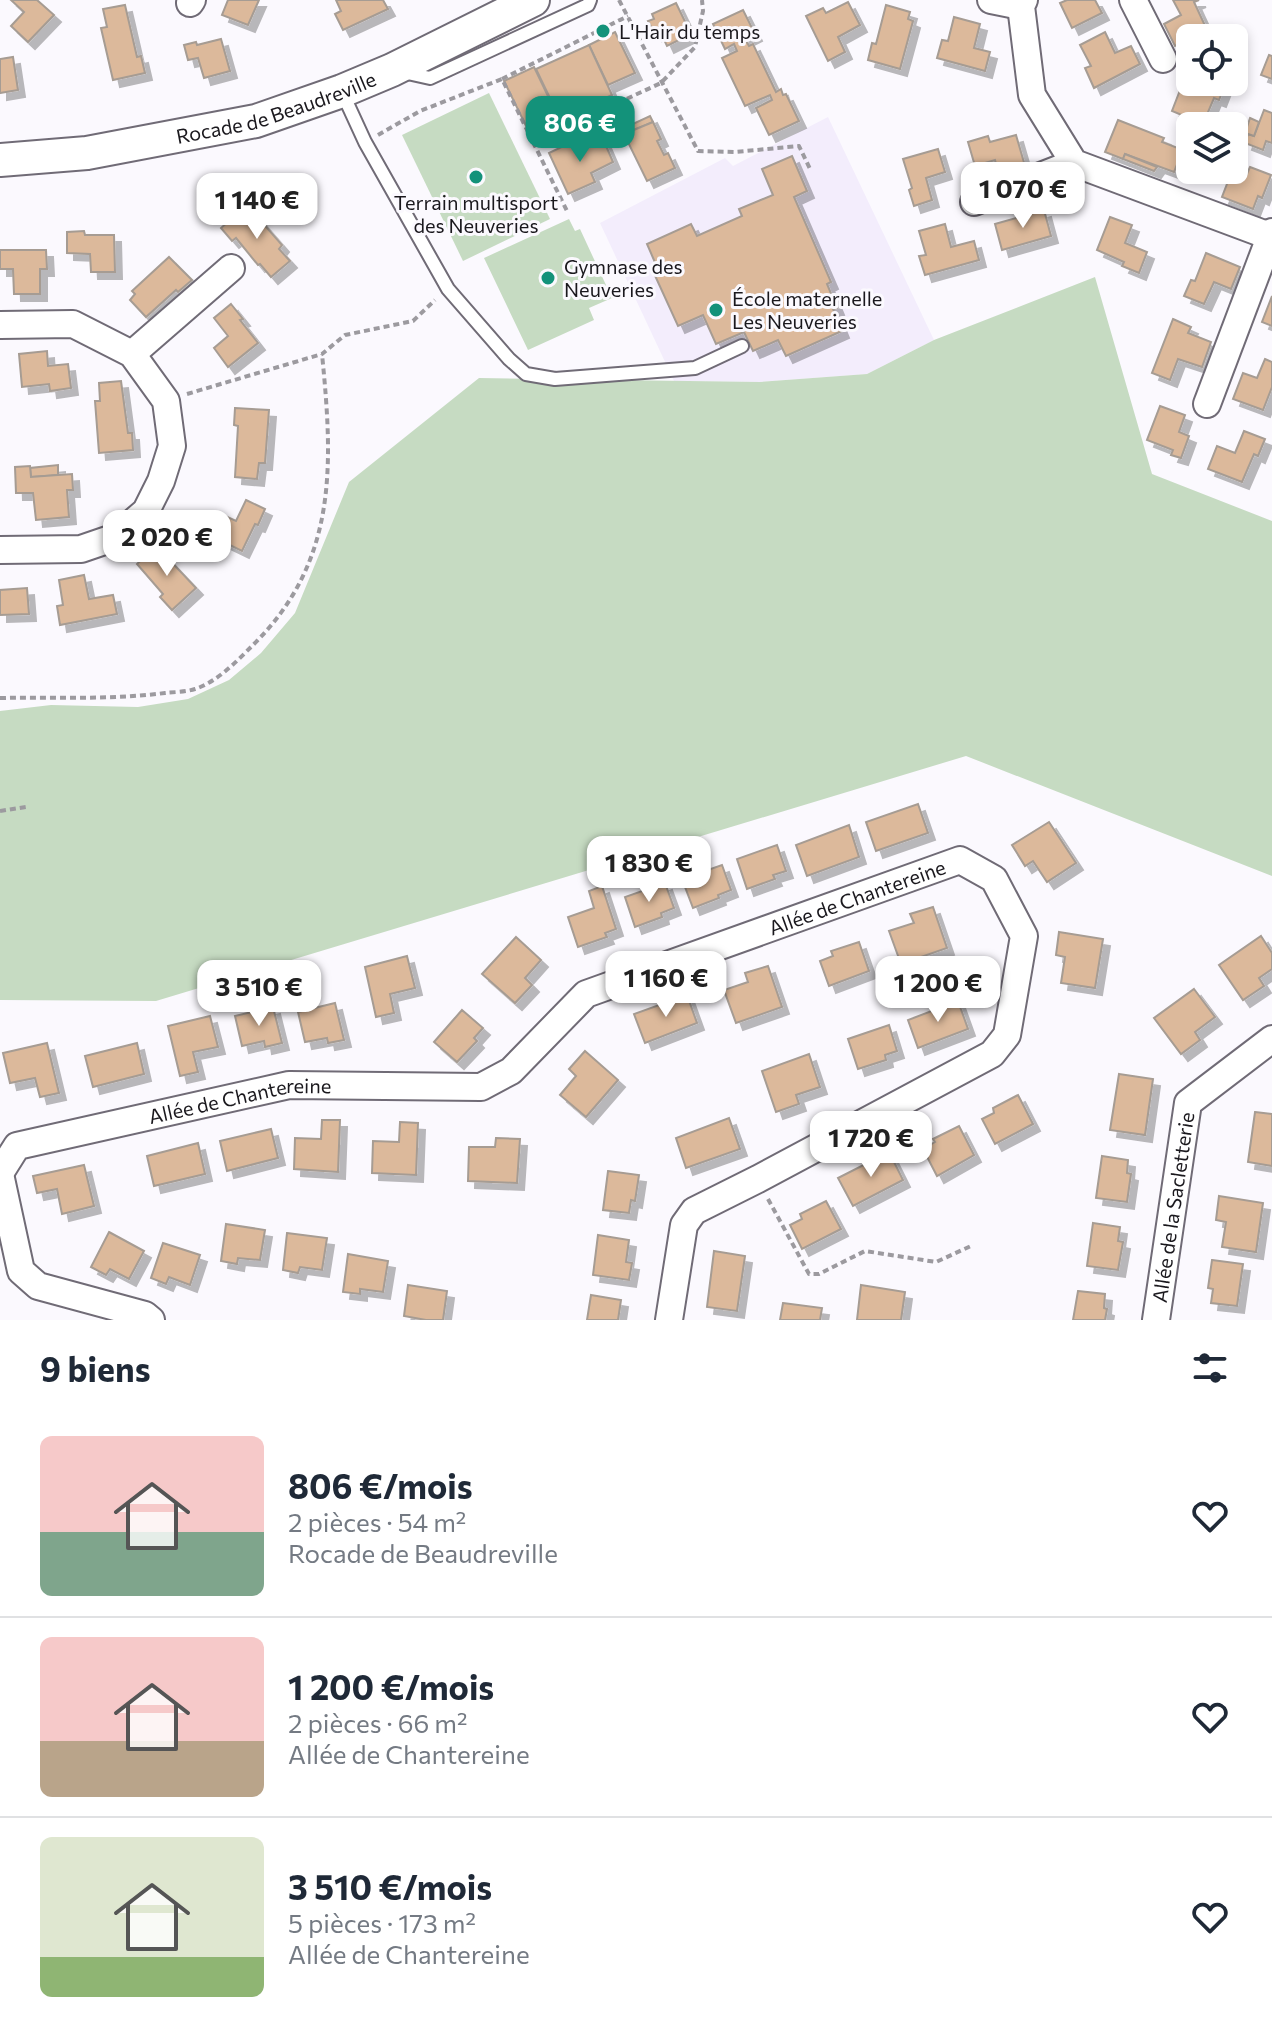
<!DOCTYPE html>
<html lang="fr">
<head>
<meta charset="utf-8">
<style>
  body { margin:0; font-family:Commissioner,sans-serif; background:#f2f2f3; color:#1f2937; height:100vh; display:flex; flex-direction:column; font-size:30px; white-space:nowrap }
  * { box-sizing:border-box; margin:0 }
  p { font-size:26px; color:#747a83 }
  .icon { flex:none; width:44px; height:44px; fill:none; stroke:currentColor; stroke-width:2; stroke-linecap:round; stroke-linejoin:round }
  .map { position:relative; height:1320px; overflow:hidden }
  .panel { display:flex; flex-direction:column; background:#fff; flex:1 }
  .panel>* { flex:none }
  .fabs { position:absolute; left:1176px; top:24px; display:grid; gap:16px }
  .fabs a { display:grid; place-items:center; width:72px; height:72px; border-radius:12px; background:#fff; box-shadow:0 4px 12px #0003; font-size:40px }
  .price { position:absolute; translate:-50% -68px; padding:0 18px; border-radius:16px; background:#fff; color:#222; font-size:26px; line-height:52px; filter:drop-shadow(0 2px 4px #0008) }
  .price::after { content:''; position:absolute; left:50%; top:48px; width:24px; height:18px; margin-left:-12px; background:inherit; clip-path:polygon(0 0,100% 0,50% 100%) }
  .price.current { background:#13927a; color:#fff }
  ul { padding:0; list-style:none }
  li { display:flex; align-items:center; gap:24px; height:200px; padding:0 40px }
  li+li { border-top:2px solid #e0e1e3 }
  li span { display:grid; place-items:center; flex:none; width:224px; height:160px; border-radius:12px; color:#555 }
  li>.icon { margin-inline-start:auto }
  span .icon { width:96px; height:96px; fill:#fffc; stroke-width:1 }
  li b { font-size:34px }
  h2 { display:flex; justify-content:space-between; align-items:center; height:96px; padding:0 40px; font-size:34px }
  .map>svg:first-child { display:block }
</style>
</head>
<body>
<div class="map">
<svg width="1272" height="1320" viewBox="0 0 1272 1320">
  <defs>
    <filter id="shadow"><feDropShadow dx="7" dy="7" stdDeviation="0" flood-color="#0004"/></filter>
  </defs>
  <rect width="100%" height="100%" fill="#fbf9fe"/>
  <polygon fill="#f3edfc" points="828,117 934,340 867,374 760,382 674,381 600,223 725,158 733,166"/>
  <g fill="#c6dbc2">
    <polygon points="489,93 550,219 463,261 402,135"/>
    <polygon points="569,219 575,231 580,229 612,298 589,308 594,320 528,350 484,258"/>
    <polygon points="1095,277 1152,474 1272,521 1272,876 966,756 156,1001 0,1000 0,711 51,705 138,707 188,699 229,680 261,653 295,613 349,482 479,378 760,382 867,374 934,340"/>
  </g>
  <g fill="#dcb99b" stroke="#a69c93" stroke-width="2" filter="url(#shadow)">
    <polygon points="11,0 37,0 54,15 28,42 11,26 24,12"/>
    <polygon points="228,0 259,0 248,25 222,15"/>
    <polygon points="336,0 383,0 388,9 343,30 335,14 341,11"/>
    <polygon points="1067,0 1095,0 1102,13 1072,28 1060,3"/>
    <polygon points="1173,0 1199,0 1194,2 1207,30 1175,46 1164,24 1181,15"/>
    <polygon points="848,2 860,25 838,37 845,52 828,61 806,16 823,8 826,13"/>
    <polygon points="676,3 691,34 667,46 660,31 655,34 648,21 654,19 652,14"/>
    <polygon points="125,5 137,57 141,56 145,73 113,80 101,28 107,27 103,9"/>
    <polygon points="886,5 910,12 908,19 913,21 900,69 868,60 872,43 876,44"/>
    <polygon points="743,10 755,34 745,39 749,46 753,44 776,92 781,89 783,95 786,94 799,121 769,135 756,108 772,100 770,95 745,106 722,58 737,51 734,44 725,49 713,24"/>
    <polygon points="954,17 980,24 974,48 990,52 985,71 937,58 942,40 948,41"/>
    <polygon points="615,32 635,73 608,85 589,45"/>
    <polygon points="1105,32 1115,53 1131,46 1140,64 1094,88 1085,68 1091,66 1080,45"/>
    <polygon points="221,39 230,71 204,78 198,58 188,60 184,45 196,42 197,45"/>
    <polygon points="589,45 612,95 560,119 536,69"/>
    <polygon points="1269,55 1272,56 1272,79 1261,75"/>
    <polygon points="13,57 18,90 0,93 0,59"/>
    <polygon points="534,67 559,119 529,132 504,81"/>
    <polygon points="1200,82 1226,82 1219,100 1214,98 1203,124 1172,111 1182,85 1196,91"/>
    <polygon points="1264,110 1272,113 1272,143 1266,141 1263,150 1245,143 1248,134 1254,136"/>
    <polygon points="650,116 653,122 624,134 622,129"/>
    <polygon points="1250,118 1259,122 1254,136 1245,133"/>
    <polygon points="1118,120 1164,138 1162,142 1183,150 1174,172 1125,154 1123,159 1105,152"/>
    <polygon points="653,122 661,139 657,141 664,155 668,153 675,168 647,181 624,134"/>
    <polygon points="1016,135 1025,166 999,175 995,160 975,166 968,142 988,136 990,142"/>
    <polygon points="603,139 613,162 591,173 595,182 568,194 549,153 576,140 580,149"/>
    <polygon points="938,149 945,172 926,178 932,200 914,206 909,190 912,188 903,159"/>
    <polygon points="1125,154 1157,167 1154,171 1123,159"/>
    <polygon points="792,156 807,191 794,197 831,282 827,284 837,308 833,309 842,331 786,356 778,340 753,351 744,332 716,344 703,315 678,326 652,269 657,267 647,244 691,224 697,236 742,216 739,209 773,195 762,169"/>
    <polygon points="1250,167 1271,175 1262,198 1258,196 1253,209 1222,197 1232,171 1246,176"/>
    <polygon points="247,205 282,245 279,249 290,261 271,277 260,264 258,265 236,238 232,241 221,228"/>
    <polygon points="1044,210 1051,236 1002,250 995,224"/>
    <polygon points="1110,217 1132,225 1125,243 1147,252 1139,273 1122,266 1124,262 1097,250"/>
    <polygon points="945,224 951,247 974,241 979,260 925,275 919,256 926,255 919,231"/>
    <polygon points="84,231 85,235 114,235 115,272 91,272 90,254 67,253 67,232"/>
    <polygon points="0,250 46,250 47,269 40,269 40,294 14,294 13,269 0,269"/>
    <polygon points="1206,253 1240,267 1231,289 1214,282 1204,304 1184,296 1191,280 1195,281"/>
    <polygon points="169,257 192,280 178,292 176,290 146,317 130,300 135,294 132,291"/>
    <polygon points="1272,296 1272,326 1262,322"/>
    <polygon points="231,304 243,319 240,320 258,343 228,367 214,348 228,336 214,318"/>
    <polygon points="1173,319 1191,327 1188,333 1211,342 1202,367 1178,359 1170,380 1152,373"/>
    <polygon points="47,351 48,366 68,364 71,388 50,391 49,384 22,387 19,354"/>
    <polygon points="1265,359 1272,362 1272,387 1263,410 1233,399 1243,373 1257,378"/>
    <polygon points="121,381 128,433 132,433 133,450 99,453 95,401 100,401 99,383"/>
    <polygon points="1160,406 1185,415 1179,432 1189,436 1181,458 1171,455 1173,450 1147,440"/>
    <polygon points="235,408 269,410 265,463 259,463 257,479 235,477 238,426 234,425"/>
    <polygon points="1244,431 1265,439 1258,456 1254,454 1242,482 1208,469 1217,446 1235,453"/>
    <polygon points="58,465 58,475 31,477 30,468"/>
    <polygon points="30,466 31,477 72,474 73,490 67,490 69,517 36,520 33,493 16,493 15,467"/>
    <polygon points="246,500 265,509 258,525 255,524 242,551 209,535 219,513 236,521"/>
    <polygon points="153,549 158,555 162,552 196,588 172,610 160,597 163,594 137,564"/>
    <polygon points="84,575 89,599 113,595 117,614 60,625 57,606 63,605 59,580"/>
    <polygon points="27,588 29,614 0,615 0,590"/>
    <polygon points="918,804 928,833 876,851 866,822"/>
    <polygon points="1049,822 1076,863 1047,882 1033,861 1025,866 1012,845"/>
    <polygon points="849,825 859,857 807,876 796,845"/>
    <polygon points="777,845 786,871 773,875 775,879 747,889 737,859"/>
    <polygon points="722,865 731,890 718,895 719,898 693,908 682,879"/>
    <polygon points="665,883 674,908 661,913 662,917 635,927 625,897"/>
    <polygon points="602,886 616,929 605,933 607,937 578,947 568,917 594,908 589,891"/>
    <polygon points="933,907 947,948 901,964 889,931 914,923 910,914"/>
    <polygon points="1059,932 1103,939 1095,988 1061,983 1065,957 1056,955"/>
    <polygon points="1261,936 1272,953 1272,969 1259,978 1264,986 1243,1000 1219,965"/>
    <polygon points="516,937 541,960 525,978 532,985 515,1003 482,974"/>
    <polygon points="859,942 869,971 829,986 820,961 833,956 831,951"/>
    <polygon points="407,956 415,988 390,994 394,1013 376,1017 365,967"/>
    <polygon points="768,966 782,1007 736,1023 724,990 748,982 745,973"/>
    <polygon points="1194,989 1215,1017 1195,1032 1200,1040 1181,1054 1154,1018"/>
    <polygon points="687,995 697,1023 645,1043 634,1014"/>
    <polygon points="958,1001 968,1029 918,1048 908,1020"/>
    <polygon points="335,1003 344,1040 328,1043 327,1038 305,1042 298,1012"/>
    <polygon points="273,1007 282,1043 265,1047 264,1041 242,1046 235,1016"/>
    <polygon points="462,1010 483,1028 474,1038 477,1041 457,1062 434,1042"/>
    <polygon points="210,1016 218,1047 193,1052 198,1072 180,1076 168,1026"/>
    <polygon points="889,1025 897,1051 885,1055 886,1060 858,1069 848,1039"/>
    <polygon points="47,1043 59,1093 40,1097 35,1078 10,1083 3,1053"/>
    <polygon points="137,1043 144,1074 93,1087 85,1056"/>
    <polygon points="585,1051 618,1080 586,1117 560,1095 576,1076 569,1069"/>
    <polygon points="809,1054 820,1087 796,1095 799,1104 776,1112 762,1071"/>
    <polygon points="1119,1074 1153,1079 1145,1135 1110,1130"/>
    <polygon points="1018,1095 1033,1124 995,1144 982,1119 994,1113 993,1108"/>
    <polygon points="1255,1112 1272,1114 1272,1166 1248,1162"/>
    <polygon points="729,1118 740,1149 686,1168 676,1138"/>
    <polygon points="322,1120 340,1120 338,1172 294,1169 295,1138 321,1139"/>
    <polygon points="400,1122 418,1123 416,1175 372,1173 373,1141 399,1142"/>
    <polygon points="959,1126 974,1155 937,1176 923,1149 935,1142 933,1139"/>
    <polygon points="271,1129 278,1158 227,1171 220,1141"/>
    <polygon points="496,1138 520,1139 517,1183 468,1181 469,1147 495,1147"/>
    <polygon points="198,1143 205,1174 154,1186 147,1156"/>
    <polygon points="889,1152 903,1180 853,1206 838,1178"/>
    <polygon points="1102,1156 1128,1160 1127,1173 1131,1174 1127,1202 1096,1198"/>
    <polygon points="84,1165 94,1206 62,1214 57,1189 37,1193 33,1176"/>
    <polygon points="608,1171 639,1175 635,1201 631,1200 629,1213 603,1210"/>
    <polygon points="1219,1196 1263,1203 1256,1252 1222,1247 1226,1222 1216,1220"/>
    <polygon points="826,1201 841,1229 802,1249 790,1225 802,1219 800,1214"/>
    <polygon points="1093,1223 1120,1227 1118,1241 1123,1242 1118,1270 1087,1266"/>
    <polygon points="226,1224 265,1230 260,1260 238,1258 237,1264 221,1261"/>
    <polygon points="109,1232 144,1251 129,1279 110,1269 106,1275 91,1267"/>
    <polygon points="287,1233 327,1238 322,1270 300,1267 298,1273 283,1270"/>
    <polygon points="598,1235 629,1240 626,1262 632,1263 629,1280 593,1275"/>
    <polygon points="163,1243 200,1255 190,1285 169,1277 166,1284 151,1278"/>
    <polygon points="714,1251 745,1256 737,1311 707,1307"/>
    <polygon points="348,1254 388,1261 383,1292 360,1289 360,1294 343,1292"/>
    <polygon points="1212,1260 1243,1264 1237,1306 1211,1303 1213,1289 1208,1288"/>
    <polygon points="408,1285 447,1291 443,1320 426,1320 404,1316"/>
    <polygon points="861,1285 905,1292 901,1320 857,1320"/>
    <polygon points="1078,1291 1105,1294 1104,1308 1107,1309 1105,1320 1073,1320"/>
    <polygon points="591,1295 621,1300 618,1320 587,1320"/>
    <polygon points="783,1303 822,1308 820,1320 780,1320"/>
  </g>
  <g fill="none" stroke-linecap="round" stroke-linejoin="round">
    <g stroke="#706b76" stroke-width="16">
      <g id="service">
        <polyline points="403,72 430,78 588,5 590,0"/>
        <polyline points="342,92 365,142 448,289 509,359 526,374 555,379 695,368 742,346"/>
      </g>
    </g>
    <g stroke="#706b76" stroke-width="30">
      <g id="minor">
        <polyline points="991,0 1021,6"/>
        <polyline points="1024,0 1021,6 1032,95 1074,163 1272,237"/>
        <polyline points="1133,0 1163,59"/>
        <polyline points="190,3 192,0"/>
        <polyline points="974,202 1074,163"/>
        <polyline points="0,325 73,324 132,354 166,401 172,446 161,481 146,511 116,537 81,549 0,550"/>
        <polyline points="132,354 231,268"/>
        <polyline points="1207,404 1272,232"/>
        <path id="s1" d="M0,1173L17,1146L289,1085L481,1087L511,1071L586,994L960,860L994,879L1024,936L1007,1035L992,1054L758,1179L694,1211L684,1225L669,1320"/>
        <polyline points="0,1174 21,1271 38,1286 145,1315 151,1320"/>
        <path id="s2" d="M1156,1320L1188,1103L1272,1039"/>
      </g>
    </g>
    <g stroke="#706b76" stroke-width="36">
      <g id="tertiary">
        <path id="s3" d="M0,160L87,153L256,121L342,91L392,70L533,0"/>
      </g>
    </g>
    <g stroke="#9c9a9f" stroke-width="4" stroke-dasharray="6 4" stroke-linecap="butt">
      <polyline points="619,0 698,151 735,152 799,146 811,171"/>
      <polyline points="502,79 628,16"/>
      <polyline points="378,135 420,111 502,79 533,142 661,83 695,47 703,11 702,0"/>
      <polyline points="533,142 567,211"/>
      <polyline points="187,394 322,354 345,335 413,321 435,300"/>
      <path d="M0,698C55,697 111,700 165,693C174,692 186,692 195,689C217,682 237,661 253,645C338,561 333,465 322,354"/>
      <polyline points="0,811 26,807"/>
      <polyline points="768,1199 809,1274 819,1274 865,1251 936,1262 971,1246"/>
    </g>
    <use href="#service" stroke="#fff" stroke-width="12"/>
    <use href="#minor" stroke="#fff" stroke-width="26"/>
    <use href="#tertiary" stroke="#fff" stroke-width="32"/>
  </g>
  <g fill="#13927a" stroke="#fbf9fe" stroke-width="3">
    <circle cx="603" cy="31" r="8"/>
    <circle cx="476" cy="177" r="8"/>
    <circle cx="548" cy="278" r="8"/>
    <circle cx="716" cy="310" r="8"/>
  </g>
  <g text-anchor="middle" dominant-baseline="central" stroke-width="6" stroke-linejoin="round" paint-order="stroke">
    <g font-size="20" fill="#1a181d" stroke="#fbf9fe" text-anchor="start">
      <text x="619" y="31">L'Hair du temps</text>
      <text x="476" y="202" text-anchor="middle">Terrain multisport<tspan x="476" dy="23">des Neuveries</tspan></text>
      <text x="564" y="266">Gymnase des<tspan x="564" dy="23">Neuveries</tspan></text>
      <text x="732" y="298">École maternelle<tspan x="732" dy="23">Les Neuveries</tspan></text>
    </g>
    <g font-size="20" fill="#1a181d" stroke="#fbf9fe">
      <text stroke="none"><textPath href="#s3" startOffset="282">Rocade de Beaudreville</textPath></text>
      <text stroke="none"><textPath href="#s1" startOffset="932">Allée de Chantereine</textPath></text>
      <text stroke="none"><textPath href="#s1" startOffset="260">Allée de Chantereine</textPath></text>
      <text stroke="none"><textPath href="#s2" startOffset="114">Allée de la Sacletterie</textPath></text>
    </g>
  </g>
</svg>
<div class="fabs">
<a><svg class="icon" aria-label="locate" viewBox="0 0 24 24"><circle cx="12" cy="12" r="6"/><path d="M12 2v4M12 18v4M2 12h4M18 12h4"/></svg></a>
<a><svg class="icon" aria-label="layers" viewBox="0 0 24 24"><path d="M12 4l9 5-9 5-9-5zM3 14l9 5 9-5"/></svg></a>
</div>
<b class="price current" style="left:580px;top:164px">806 €</b>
<b class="price" style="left:1023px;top:230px">1 070 €</b>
<b class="price" style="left:257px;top:241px">1 140 €</b>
<b class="price" style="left:167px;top:578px">2 020 €</b>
<b class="price" style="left:649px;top:904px">1 830 €</b>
<b class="price" style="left:666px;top:1019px">1 160 €</b>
<b class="price" style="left:938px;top:1024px">1 200 €</b>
<b class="price" style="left:259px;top:1028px">3 510 €</b>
<b class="price" style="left:871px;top:1179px">1 720 €</b>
</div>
<section class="panel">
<h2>9 biens<svg class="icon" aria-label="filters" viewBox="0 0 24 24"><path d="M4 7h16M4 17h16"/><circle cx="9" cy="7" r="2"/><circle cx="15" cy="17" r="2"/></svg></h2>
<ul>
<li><span style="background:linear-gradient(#f6c9c9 60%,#7fa58c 0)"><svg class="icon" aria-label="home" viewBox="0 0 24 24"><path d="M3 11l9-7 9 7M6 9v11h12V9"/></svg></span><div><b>806 €/mois</b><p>2 pièces · 54 m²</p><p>Rocade de Beaudreville</p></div><svg class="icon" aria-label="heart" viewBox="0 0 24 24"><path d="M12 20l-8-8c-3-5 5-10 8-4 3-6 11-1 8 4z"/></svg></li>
<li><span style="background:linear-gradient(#f6c9c9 65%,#b9a48a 0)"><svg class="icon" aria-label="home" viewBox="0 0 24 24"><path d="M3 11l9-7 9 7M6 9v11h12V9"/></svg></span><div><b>1 200 €/mois</b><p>2 pièces · 66 m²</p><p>Allée de Chantereine</p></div><svg class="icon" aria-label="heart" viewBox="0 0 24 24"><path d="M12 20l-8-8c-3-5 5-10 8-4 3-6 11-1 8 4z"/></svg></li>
<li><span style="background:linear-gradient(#dfe7d0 75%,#8fb573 0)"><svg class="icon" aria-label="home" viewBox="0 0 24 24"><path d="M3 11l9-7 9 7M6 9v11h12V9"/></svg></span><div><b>3 510 €/mois</b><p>5 pièces · 173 m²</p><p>Allée de Chantereine</p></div><svg class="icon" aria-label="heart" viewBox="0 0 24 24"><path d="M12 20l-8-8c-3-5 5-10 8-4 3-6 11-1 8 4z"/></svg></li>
</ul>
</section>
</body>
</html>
